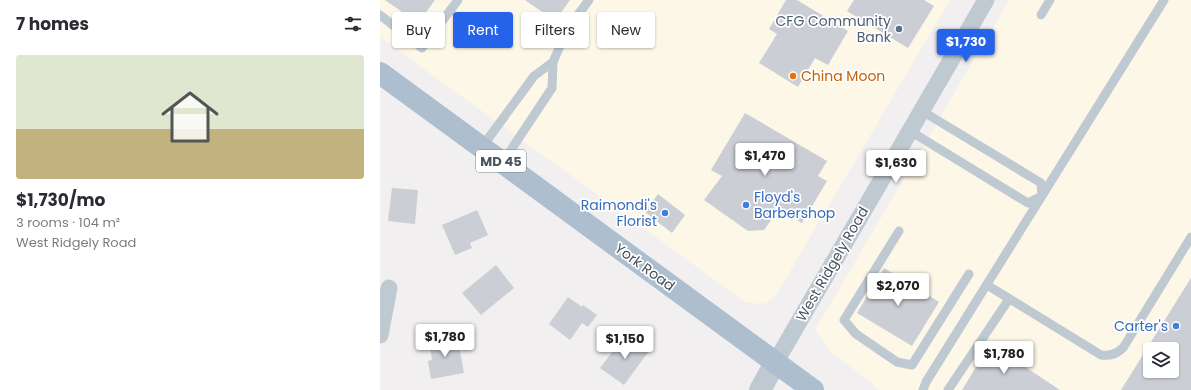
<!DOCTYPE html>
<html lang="en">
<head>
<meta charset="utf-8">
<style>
  body { margin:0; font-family:Poppins,sans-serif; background:#f7f7f7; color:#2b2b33; height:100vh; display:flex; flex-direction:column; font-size:15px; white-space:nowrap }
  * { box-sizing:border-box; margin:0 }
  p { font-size:13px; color:#7c7c81 }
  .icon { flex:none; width:22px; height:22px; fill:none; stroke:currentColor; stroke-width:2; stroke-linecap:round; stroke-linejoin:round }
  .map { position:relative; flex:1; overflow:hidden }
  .details { display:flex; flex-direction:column; background:#fff; width:380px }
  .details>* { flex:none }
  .hud { position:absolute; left:12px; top:12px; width:380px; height:36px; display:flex; gap:8px }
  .buttons { position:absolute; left:763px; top:342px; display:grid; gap:8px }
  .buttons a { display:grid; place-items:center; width:36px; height:36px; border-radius:4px; background:#fff; box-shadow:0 1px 3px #0004; font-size:20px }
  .price { position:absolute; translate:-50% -34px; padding:0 9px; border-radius:4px; background:#fff; color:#222; font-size:13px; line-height:26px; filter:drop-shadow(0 1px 2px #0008) }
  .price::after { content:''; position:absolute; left:50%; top:24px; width:12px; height:9px; margin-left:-6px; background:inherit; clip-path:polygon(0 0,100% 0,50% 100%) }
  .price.selected { background:#2563eb; color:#fff }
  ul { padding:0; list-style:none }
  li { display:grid; align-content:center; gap:8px; height:212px; padding:0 16px }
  li span { display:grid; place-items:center; height:124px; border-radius:4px; color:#555 }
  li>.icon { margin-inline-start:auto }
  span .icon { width:72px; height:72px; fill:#fffc; stroke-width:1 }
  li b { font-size:17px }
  h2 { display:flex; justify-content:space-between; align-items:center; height:48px; padding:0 16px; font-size:17px }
  .pill { padding:0 14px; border-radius:4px; background:#fff; box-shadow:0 1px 3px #0004; font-size:14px; line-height:36px }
  .pill.selected { background:#2563eb; color:#fff }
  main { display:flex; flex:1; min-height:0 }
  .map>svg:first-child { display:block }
</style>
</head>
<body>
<main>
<section class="details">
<h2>7 homes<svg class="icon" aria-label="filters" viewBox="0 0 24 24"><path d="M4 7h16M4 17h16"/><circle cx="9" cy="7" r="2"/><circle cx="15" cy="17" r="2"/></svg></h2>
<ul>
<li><span style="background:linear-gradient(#dfe7d0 60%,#c2b280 0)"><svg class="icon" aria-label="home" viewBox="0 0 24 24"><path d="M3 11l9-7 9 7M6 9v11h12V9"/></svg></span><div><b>$1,730/mo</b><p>3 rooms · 104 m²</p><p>West Ridgely Road</p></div></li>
</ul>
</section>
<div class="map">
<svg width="811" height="390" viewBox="0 0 811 390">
  <rect width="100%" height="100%" fill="#f1efef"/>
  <g fill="#fdf7e7" fill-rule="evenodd">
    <polygon points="0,0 570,0 398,292 392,299 386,303 379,304 365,302 0,37"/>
    <path d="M629,0H811V390H500L452,353L435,330ZM770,349H792V371H770Z"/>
  </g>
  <g fill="#cbced4" fill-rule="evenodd">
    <polygon points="5,0 55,0 38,23"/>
    <polygon points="145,0 190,0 175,21"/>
    <polygon points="406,0 417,0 468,31 448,65 435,58 418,87 379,63 397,34 389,29"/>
    <polygon points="474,0 544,0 554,6 528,48 467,11"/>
    <polygon points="365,113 447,161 438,176 447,181 422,223 399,209 384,230 368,231 324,200 342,176 331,170"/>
    <polygon points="12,188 38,190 35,224 8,221"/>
    <polygon points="278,194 305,215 292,233 265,212"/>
    <polygon points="97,210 108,235 90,243 92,248 75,255 62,225"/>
    <polygon points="116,265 134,288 101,315 82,293"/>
    <polygon points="504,268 559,302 532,346 477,313"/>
    <path d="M811,278V390H741ZM770,349H792V371H770Z"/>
    <polygon points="188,297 202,307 203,305 217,315 208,327 202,323 190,340 169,324"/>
    <polygon points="246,334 269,351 244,385 220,368"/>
    <polygon points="77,336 84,373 51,379 48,361 52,360 49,341"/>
    <polygon points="610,344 680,390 582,390"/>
  </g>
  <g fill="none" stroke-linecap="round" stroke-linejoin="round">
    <g stroke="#bec9d1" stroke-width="9">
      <polyline points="0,15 42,48 78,0"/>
      <polyline points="661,15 670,0"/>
      <polyline points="530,131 648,203 662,196 661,183 542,111"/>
      <polyline points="102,147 154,76 173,62"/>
      <polyline points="123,162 172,88 173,62 188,28 209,0"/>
      <polyline points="519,231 464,320 476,334 517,362 532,365 589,274"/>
      <path d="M607,285L721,355C731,356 736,354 743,348L811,237"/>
      <polyline points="543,390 546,382 784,0"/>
      <polyline points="568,390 629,299"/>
    </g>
    <g stroke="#bec9d1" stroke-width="17">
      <polyline points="0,335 9,288"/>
      <polyline points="395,363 606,0"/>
    </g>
    <polyline stroke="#bec9d1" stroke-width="22" points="380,390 395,363"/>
    <polyline stroke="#adbecf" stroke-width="22" points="0,73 433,390"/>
  </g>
  <circle fill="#5c6f8a" stroke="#fff" stroke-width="1.5" cx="519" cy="29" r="4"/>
  <circle fill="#e8710a" stroke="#fff" stroke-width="1.5" cx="413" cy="76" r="4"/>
  <g fill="#3f7fe0" stroke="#fff" stroke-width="1.5">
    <circle cx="366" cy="205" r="4"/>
    <circle cx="285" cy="213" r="4"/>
    <circle cx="796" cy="326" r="4"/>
  </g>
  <g text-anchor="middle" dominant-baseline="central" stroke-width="3.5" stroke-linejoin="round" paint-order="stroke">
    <rect fill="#fff" stroke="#7e868e" stroke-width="1" x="96" y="150" width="50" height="22" rx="3"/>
    <g font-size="13" font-weight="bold" fill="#46525d">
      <text x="121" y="161">MD 45</text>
    </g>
    <g font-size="14" fill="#4e5e75" stroke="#fff" text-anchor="end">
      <text x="511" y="21">CFG Community<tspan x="511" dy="16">Bank</tspan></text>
    </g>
    <g font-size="14" fill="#c56008" stroke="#fff" text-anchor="start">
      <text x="421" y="76">China Moon</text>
    </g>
    <g font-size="14" fill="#366cbe" stroke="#fff" text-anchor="end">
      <text x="374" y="197" text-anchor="start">Floyd's<tspan x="374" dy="16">Barbershop</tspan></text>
      <text x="277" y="205">Raimondi's<tspan x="277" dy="16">Florist</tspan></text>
      <text x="788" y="326">Carter's</text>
    </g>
    <g font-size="14" fill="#46525d" stroke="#fff">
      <text transform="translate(452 264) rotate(-60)">West Ridgely Road</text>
      <text transform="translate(265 267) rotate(36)">York Road</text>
    </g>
  </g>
</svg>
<div class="buttons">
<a><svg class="icon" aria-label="layers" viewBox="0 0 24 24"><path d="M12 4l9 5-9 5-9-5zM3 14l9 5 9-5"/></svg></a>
</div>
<b class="price selected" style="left:586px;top:63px">$1,730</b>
<b class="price" style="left:385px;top:177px">$1,470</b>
<b class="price" style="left:516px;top:184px">$1,630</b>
<b class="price" style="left:518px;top:307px">$2,070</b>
<b class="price" style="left:65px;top:358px">$1,780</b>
<b class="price" style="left:245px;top:360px">$1,150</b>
<b class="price" style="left:624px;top:375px">$1,780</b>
<div class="hud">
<a class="pill">Buy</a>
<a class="pill selected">Rent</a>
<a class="pill">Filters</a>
<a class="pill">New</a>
</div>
</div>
</main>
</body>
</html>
